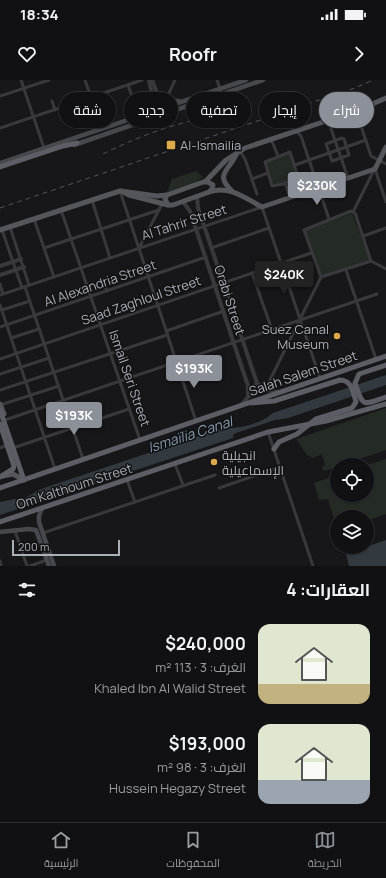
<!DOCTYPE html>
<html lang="ar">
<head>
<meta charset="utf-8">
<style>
  body { margin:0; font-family:Manrope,Cairo,sans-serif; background:#1e1f21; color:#f1f3f6; direction:rtl; height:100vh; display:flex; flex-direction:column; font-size:15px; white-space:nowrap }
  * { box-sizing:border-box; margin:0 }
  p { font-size:13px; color:#9c9da0 }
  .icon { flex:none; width:22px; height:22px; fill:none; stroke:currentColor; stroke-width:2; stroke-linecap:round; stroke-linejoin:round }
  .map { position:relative; height:486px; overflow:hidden; direction:ltr }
  .sheet { display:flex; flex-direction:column; background:#111113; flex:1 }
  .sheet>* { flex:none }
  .banner { position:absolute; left:12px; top:12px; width:362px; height:36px; direction:rtl; display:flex; gap:8px }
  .controls { position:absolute; left:330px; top:378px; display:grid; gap:8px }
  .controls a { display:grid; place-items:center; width:44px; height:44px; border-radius:50%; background:#111113; box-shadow:0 1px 3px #0004,0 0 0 1px #303133; font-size:20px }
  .scale { position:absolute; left:12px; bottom:10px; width:108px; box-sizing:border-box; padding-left:4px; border:2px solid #abafb7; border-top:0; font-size:11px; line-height:14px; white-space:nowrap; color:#abafb7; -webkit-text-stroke:3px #121214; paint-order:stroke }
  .price { position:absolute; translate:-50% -34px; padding:0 9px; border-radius:4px; background:#8c9099; color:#fff; font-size:13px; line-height:26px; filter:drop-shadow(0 1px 2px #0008) }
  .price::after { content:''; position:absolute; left:50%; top:24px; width:12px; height:9px; margin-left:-6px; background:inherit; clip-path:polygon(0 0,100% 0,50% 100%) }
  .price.active { background:#222; color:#fff }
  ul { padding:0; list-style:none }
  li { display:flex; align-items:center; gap:12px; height:100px; padding:0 16px }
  li span { display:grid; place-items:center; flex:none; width:112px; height:80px; border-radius:12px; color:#555 }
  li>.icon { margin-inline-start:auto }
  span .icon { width:48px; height:48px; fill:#fffc; stroke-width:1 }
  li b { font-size:17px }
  h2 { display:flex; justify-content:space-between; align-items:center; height:48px; padding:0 16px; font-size:17px }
  .tag { padding:0 14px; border-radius:18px; background:#111113; box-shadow:0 1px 3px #0004,0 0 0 1px #303133; font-size:14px; line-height:36px }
  .tag.active { background:#8c9099; color:#fff }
  .status { display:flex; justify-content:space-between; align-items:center; height:28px; padding:0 20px; background:#111113; direction:ltr }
  .status svg { height:11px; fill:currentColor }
  header { display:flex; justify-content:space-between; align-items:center; height:52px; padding:0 16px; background:#111113; font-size:18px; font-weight:700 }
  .dock { display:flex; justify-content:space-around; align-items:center; height:56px; border-top:1px solid #303133; background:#111113; font-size:11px; color:#9c9da0 }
  .dock a { display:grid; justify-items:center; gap:2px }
  .dock .active { color:#8c9099 }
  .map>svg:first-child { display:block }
</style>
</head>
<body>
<div class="status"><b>18:34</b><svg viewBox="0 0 49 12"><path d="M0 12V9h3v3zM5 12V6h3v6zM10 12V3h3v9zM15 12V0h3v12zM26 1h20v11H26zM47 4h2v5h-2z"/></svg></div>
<header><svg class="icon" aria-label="forward" viewBox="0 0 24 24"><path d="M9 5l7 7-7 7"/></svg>Roofr<svg class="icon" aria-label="heart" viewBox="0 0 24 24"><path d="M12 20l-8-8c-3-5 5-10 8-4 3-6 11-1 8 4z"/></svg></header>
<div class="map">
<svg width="386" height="486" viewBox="0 0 386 486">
  <rect width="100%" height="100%" fill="#171719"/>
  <g fill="#242a24">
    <polygon points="289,73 298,96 273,107 266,81"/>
    <polygon points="196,91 203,97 194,103 167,112 172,99"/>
    <polygon points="352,133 370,180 322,197 305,149"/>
    <polygon points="386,328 386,370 342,385 337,385 337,387 324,391 322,387 325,385 322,374 313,378 307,375 296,359"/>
    <polygon points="386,379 386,434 367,441 367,437 337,437 337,449 328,419 319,420 314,403 337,395 337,415 367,415 367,385"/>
  </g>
  <g fill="#323a40">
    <path d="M386,295V305L288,338L275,340L236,353L233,355V358L0,435V422L20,418L23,419L41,409L229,346L231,348C244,348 263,342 273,333Z"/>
    <polygon points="386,460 386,486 349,486 346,474"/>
  </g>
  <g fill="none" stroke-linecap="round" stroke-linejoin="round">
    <g stroke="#39393d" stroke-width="3">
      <polyline points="21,0 44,68"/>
      <polyline points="85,0 101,48"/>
      <polyline points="217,0 220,9"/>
      <polyline points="128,5 133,19"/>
      <polyline points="0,16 49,0"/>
      <polyline points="166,20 175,0"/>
      <polyline points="52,21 55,30"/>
      <polyline points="356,31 371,76 386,84"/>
      <polyline points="328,40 348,98"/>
      <polyline points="0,48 142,0"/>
      <polyline points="296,51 301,56 329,139"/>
      <polygon points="342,58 344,59 349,75 332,81 326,64"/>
      <polyline points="271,59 278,76"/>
      <polyline points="240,71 245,79 257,114"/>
      <polygon points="290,72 298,97 283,104 272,106 265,82"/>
      <polyline points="295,85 366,60"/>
      <polyline points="375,89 386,122"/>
      <polyline points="252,99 268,93"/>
      <polyline points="285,103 290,117"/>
      <polyline points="120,111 196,341"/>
      <polyline points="92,120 110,178"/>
      <polyline points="61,130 140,360"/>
      <polygon points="351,131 355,133 371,181 321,197 304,150"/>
      <polyline points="353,132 374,90"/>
      <polyline points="34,139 54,197"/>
      <polyline points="10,147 29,205"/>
      <polyline points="2,150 22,208"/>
      <polyline points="363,156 386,148"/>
      <polyline points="44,168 159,130"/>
      <polyline points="139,168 162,124"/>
      <polyline points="211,168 269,148"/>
      <polyline points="371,181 386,189"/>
      <polyline points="346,190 376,279"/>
      <polyline points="252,193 272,250"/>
      <polyline points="103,200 107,211"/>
      <polyline points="0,204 3,214"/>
      <polyline points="25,207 83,379"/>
      <polyline points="0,215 262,127 320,298"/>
      <polyline points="0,225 55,389"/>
      <polyline points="2,230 30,221"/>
      <polyline points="0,247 206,177"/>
      <polyline points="166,251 224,231"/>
      <polyline points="11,258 39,249"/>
      <polyline points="0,279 311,173"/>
      <polyline points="0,294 49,278"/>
      <polyline points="0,310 167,255"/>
      <polyline points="265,310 321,197"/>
      <polyline points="0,325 59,306"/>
      <polyline points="5,340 377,214"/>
      <polyline points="268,352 313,486"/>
      <polyline points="0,368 7,365"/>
      <polyline points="13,368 129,329"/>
      <polyline points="175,384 183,405"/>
      <polyline points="127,400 135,422"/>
      <polyline points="219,408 280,387"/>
      <polyline points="15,451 27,486"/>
      <polyline points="43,453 215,395"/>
      <polyline points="0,481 1,486"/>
      <polyline points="30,486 47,480"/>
    </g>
    <g stroke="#39393d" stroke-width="4">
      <polyline points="149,0 152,15 148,31 149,38"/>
      <polyline points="152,0 165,33"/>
      <polyline points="197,117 198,128 257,303 265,310 279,312"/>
      <polyline points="183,122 190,131 248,306 248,317 241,325"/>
      <polyline points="0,186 21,179"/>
      <polyline points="0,195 24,187"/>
      <polyline points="249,307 254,307 257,303"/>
      <polyline points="248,317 254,311 265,310"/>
    </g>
    <g stroke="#47484d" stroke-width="4.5">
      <polyline points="150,25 163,20 179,21"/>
      <polyline points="74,65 263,0"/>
      <polyline points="0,83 246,0"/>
      <polyline points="42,428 39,436 39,442 54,486"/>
      <polyline points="0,452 29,449 36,450 49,486"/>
    </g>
    <g stroke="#55565c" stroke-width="5">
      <polygon points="206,101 213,105 212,109 209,112 173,125 168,125 165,119 167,115"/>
      <polyline points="205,102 226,80 245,68 356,31 386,18"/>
      <polyline points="121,111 129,115 168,125"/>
      <path d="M232,111C214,94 229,91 237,73"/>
      <path d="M209,112C229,105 245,118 262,127L375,89L386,67"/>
      <polyline points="0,150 120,111 157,116 167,115"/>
      <polyline points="0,324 4,334"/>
      <polyline points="3,396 13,394 24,400"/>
    </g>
    <g stroke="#5d5e65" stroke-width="5">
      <polyline points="0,87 63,66 77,63"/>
      <path d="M386,285L359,294L355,303C363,328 363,325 386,317"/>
      <path d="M251,323L274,321L340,300C352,300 353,312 356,322L352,328L316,339L297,354L279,362L274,369"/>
      <polyline points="0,330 24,400"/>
      <polyline points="0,344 14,386 13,389 0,397"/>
      <polyline points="0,408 386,276"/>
      <polyline points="0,442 268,352 326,341 386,324"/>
    </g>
    <g stroke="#525358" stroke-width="1" stroke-dasharray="5 4" stroke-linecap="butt">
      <path d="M103,74C143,54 179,42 223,34"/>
      <polyline points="0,128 355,8 373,0"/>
    </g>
  </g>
  <g fill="#ddaa4b" stroke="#121214" stroke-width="1.5">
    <rect x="166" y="60" width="10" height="10" rx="2"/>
    <circle cx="337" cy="256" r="4"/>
    <circle cx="214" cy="382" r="4"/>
  </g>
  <g text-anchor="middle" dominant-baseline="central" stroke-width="3" stroke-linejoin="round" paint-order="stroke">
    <g font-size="13" fill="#abafb7" stroke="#121214" text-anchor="start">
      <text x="180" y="65">Al-Ismailia</text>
      <text x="329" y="249" text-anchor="end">Suez Canal<tspan x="329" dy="15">Museum</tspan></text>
      <text x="222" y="375">انجيلية<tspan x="222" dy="15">الإسماعيلية</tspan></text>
    </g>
    <g font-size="13" fill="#abafb7" stroke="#121214">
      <text transform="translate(184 142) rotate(-18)">Al Tahrir Street</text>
      <text transform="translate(100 203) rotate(-19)">Al Alexandria Street</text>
      <text transform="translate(141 220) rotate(-19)">Saad Zaghloul Street</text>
      <text transform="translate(230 220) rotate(72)">Orabi Street</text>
      <text transform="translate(303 293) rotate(-19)">Salah Salem Street</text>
      <text transform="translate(130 298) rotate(71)">Ismail Seri Street</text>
      <text transform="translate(74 406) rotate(-18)">Om Kalthoum Street</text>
    </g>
    <g font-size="14" font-style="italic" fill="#869cae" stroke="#121214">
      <text transform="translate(190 354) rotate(-18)">Ismaïlia Canal</text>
    </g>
  </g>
</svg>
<div class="controls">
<a><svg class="icon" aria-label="locate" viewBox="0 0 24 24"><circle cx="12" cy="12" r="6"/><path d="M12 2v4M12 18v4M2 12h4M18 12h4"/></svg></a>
<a><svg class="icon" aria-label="layers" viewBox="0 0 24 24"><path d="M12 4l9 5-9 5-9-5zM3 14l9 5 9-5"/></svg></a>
</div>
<div class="scale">200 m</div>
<b class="price" style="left:317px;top:126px">$230K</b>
<b class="price active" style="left:284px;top:215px">$240K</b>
<b class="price" style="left:194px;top:309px">$193K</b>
<b class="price" style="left:74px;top:356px">$193K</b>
<div class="banner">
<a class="tag active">شراء</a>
<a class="tag">إيجار</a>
<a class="tag">تصفية</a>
<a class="tag">جديد</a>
<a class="tag">شقة</a>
</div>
</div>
<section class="sheet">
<h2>العقارات: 4<svg class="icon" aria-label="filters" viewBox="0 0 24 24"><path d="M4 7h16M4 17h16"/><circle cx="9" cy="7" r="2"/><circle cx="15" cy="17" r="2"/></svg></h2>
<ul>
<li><span style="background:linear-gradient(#dfe7d0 75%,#c2b280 0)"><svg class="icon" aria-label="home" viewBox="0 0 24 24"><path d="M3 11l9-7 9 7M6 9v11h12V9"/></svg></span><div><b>$240,000</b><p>الغرف: 3 · 113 m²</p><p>Khaled Ibn Al Walid Street</p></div></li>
<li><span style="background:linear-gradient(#dfe7d0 70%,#9aa5b1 0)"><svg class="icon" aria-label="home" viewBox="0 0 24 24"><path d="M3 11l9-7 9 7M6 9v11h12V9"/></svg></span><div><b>$193,000</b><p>الغرف: 3 · 98 m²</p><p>Hussein Hegazy Street</p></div></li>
</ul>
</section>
<nav class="dock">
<a class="active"><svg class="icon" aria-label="map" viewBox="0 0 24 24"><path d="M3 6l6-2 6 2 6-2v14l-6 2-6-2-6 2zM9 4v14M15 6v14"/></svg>الخريطة</a>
<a><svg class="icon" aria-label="saved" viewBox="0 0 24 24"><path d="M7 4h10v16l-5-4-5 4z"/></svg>المحفوظات</a>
<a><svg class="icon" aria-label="home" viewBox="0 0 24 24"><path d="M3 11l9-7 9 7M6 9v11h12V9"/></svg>الرئيسية</a>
</nav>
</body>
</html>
